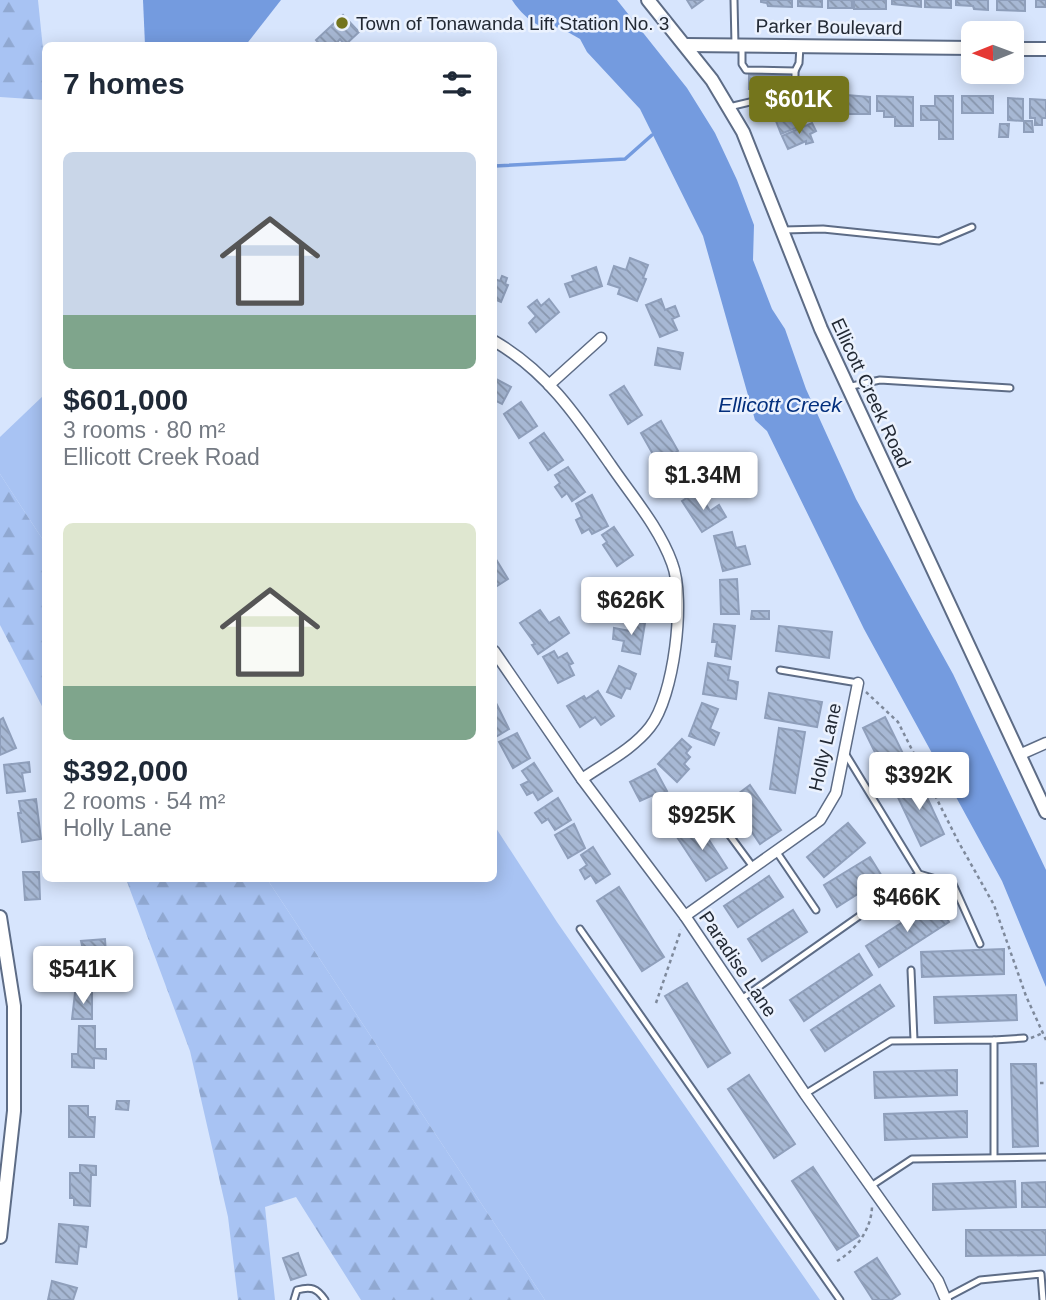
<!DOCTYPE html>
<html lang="en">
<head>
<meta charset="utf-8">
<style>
  body { margin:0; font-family:Arial,sans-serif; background:#f2f2f3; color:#1f2937; height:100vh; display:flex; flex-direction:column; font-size:26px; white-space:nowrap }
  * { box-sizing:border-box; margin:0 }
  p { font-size:23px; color:#747a83 }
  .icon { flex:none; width:38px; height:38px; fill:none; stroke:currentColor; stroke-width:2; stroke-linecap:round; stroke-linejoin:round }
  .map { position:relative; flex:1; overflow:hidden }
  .drawer { position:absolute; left:42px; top:42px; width:455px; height:840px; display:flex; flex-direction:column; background:#fff; border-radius:10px; box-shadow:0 4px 18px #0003 }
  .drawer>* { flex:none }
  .needle { width:46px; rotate:269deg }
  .buttons { position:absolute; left:961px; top:21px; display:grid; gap:14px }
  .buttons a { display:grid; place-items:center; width:63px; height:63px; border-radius:10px; background:#fff; box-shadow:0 4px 18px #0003; font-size:35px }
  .price { position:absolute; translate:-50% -60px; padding:0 16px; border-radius:7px; background:#fff; color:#222; font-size:23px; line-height:46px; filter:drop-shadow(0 2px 4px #0008) }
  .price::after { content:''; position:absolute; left:50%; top:42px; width:21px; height:16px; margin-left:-10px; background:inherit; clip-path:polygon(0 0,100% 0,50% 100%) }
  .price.current { background:#74751c; color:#fff }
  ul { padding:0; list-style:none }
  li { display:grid; align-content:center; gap:14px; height:371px; padding:0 21px }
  li span { display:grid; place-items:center; height:217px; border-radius:10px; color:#555 }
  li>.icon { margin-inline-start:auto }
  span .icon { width:126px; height:126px; fill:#fffc; stroke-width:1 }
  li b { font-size:30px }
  h2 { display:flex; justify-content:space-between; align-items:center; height:84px; padding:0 21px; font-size:30px }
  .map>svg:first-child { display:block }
</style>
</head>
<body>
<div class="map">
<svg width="1046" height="1300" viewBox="0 0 1046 1300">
  <defs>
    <pattern id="forest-firs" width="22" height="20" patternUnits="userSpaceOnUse" patternTransform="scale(1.75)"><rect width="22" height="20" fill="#a8c3f3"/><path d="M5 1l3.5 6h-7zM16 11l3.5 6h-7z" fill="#90a8d1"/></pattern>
    <pattern id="building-back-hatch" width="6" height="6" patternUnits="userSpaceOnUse" patternTransform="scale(1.75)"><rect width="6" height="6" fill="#a7b8d4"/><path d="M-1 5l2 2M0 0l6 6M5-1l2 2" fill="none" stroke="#8896ad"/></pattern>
  </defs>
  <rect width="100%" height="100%" fill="#d7e5fd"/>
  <g fill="#a8c3f3">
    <polygon points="45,394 45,543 0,474 0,437"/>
    <polygon points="494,825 557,922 820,1300 545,1300 267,879 494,878"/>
  </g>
  <g fill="url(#forest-firs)">
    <polygon points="0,0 38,0 45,69 45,100 0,97"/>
    <polygon points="0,474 45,543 45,712 0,625"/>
    <polygon points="126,879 267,879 545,1300 361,1300 296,1197 265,1207 275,1300 238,1300 228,1217 190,1051"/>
  </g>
  <g fill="#749bdf">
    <polygon points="143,0 281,0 245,46 145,45"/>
    <path d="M512,0H617L687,88L715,133L737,180L754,225L753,260L772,309L785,329L806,389L856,499L953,674L1046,870V987L1002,881L864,629L767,431L755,420L703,236L640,109L587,52L580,39L559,27C541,34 521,14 512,0Z"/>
  </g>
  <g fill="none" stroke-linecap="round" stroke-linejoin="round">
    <polyline stroke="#749bdf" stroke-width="3.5" points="494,166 625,159 652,135"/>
  </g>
  <g fill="url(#building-back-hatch)" stroke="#8f9fbb" stroke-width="2">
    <polygon points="687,0 703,0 692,8"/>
    <polygon points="761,0 792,0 792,7 768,6 767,3 761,2"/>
    <polygon points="798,0 822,0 822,7 798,6"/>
    <rect x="828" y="0" width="24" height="8"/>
    <rect x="854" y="0" width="32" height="9"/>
    <polygon points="892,0 921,0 921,7 892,4"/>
    <polygon points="925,0 951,0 951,8 925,7"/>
    <polygon points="956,0 988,0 988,10 974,9 973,6 956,5"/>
    <polygon points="997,0 1025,0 1025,11 997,10"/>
    <rect x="1036" y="0" width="10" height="7"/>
    <polygon points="343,15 359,32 345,45 340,39 334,46 321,46 316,40"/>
    <polygon points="749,75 789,76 789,90 749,89"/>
    <polygon points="846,95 870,97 870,114 832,114 832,98 846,97"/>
    <polygon points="877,96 913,97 913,126 895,126 895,117 884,117 884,111 877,111"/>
    <polygon points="935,96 953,96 953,139 939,139 939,120 921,120 921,106 935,106"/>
    <rect x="962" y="96" width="31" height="17"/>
    <polygon points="790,97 795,114 768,119 765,103"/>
    <polygon points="1008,98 1023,99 1023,121 1008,120"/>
    <polygon points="1030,99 1046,100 1046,118 1042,118 1042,125 1035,125 1035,118 1030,118"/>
    <polygon points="793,115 798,127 781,134 776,121"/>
    <polygon points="1024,121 1032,121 1033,132 1024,132"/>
    <polygon points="812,123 816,131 810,134 813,142 806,144 806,141 788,149 782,136"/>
    <polygon points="1000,124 1009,124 1008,137 999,137"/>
    <polygon points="630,258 648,265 643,278 646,279 637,301 618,294 620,288 608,284 614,266 626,270"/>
    <polygon points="596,267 602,286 570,297 565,284 574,281 572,276"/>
    <polygon points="502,276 507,278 505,284 508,285 501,302 494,299 494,279 500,281"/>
    <polygon points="549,299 559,312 536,332 529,323 536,316 528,307 537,300 541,306"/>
    <polygon points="661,299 665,310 675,306 679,316 672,319 677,330 660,337 646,305"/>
    <polygon points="658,348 683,353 680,369 655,365"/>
    <polygon points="494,378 511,387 502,404 494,400"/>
    <polygon points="624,386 642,415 628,424 610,395"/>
    <polygon points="521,402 537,426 519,438 504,414"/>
    <polygon points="661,421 678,451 658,463 641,433"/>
    <polygon points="544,433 563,460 548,470 530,443"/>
    <polygon points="673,460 679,469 685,466 697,485 679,496 661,467"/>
    <polygon points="568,467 585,492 572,501 567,493 562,497 555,487 560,483 555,475"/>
    <polygon points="698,491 710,511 719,505 726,517 702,532 682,501"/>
    <polygon points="592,495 608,526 592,534 589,529 582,533 576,520 582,517 576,504"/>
    <polygon points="614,527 633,555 617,566 603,545 607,542 602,535"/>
    <polygon points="732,532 736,548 745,546 750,564 723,571 714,536"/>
    <polygon points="494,556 508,579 494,588"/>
    <polygon points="737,579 739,614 721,614 720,580"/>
    <polygon points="640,583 642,606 625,607 623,585"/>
    <polygon points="540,610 549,623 559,617 569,633 538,654 532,645 535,644 520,623"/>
    <polygon points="752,611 769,611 769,619 751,619"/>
    <polygon points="632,621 645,623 640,654 622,651 624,641 613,639 614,628 630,631"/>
    <polygon points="714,624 735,626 731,659 715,656 717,642 712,642"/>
    <polygon points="779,626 832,632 829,658 776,651"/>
    <polygon points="554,651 558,658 567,653 573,663 569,665 574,675 558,683 543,657"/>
    <polygon points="708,663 730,667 728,680 738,682 736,699 703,694"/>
    <polygon points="619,666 636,674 630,689 626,688 621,698 607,692"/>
    <polygon points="598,691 614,716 601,725 595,717 580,727 567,706 584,696 586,699"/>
    <polygon points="769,693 822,702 817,727 765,718"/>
    <polygon points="495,701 509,729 494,738 494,702"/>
    <polygon points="702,703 718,709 710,729 719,733 714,745 689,736"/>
    <polygon points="885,717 913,774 891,785 863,728"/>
    <polygon points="3,718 16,748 0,755 0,720"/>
    <polygon points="779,728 805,732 795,793 770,789"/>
    <polygon points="517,733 530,758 513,768 499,742"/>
    <polygon points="682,739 691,747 686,753 690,757 684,764 689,769 677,782 658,764"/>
    <polygon points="29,762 30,772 22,773 25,791 7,793 4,765"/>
    <polygon points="534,763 552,791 538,800 533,792 527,795 521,785 529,781 522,771"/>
    <polygon points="655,769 667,791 654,798 653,795 640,801 630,782"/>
    <polygon points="918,778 944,834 921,846 894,789"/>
    <polygon points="750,785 781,830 760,844 730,800"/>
    <polygon points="558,798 571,820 555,830 548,819 542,823 535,813"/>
    <polygon points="36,799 41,839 22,842 18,813 21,813 19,801"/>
    <polygon points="698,823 727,868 706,881 677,837"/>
    <polygon points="848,823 865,843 824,877 807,857"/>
    <polygon points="574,824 585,848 568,858 555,835"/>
    <polygon points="593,847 610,874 596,883 591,875 585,879 580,870 587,865 581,855"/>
    <polygon points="870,857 883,878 837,907 824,885"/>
    <polygon points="23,872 39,872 40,899 25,900"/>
    <polygon points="769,876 783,897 738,927 724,906"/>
    <polygon points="619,887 664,957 642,971 597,901"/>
    <polygon points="935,901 949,922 879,967 866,946"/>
    <polygon points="793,910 807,932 762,961 748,939"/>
    <polygon points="105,939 107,971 71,973 70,959 85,958 81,941"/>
    <polygon points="1004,949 1004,974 922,977 921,952"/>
    <polygon points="859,954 872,975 804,1021 790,1000"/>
    <polygon points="687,983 730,1053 708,1067 665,996"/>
    <polygon points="880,985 894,1006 825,1051 811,1030"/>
    <polygon points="75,993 92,993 92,1019 72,1019"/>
    <polygon points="1016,995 1017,1020 935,1023 934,997"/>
    <polygon points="79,1026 95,1026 95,1049 106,1049 106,1059 94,1058 94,1068 72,1067 72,1054 78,1054"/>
    <polygon points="1011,1064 1036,1064 1038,1146 1013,1147"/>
    <polygon points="957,1070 957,1095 875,1098 874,1072"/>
    <polygon points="749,1075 795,1144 774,1158 728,1089"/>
    <polygon points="117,1101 129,1101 128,1110 116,1109"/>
    <polygon points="69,1106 88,1106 88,1117 95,1117 94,1137 69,1137"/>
    <polygon points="967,1111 967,1137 885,1140 884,1114"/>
    <polygon points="80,1165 96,1166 96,1175 91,1175 90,1206 74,1205 74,1198 70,1198 70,1173 80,1173"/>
    <polygon points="813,1167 859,1236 837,1250 792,1181"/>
    <polygon points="1015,1181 1016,1207 933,1210 933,1184"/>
    <polygon points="1046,1182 1046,1207 1022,1207 1022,1183"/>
    <polygon points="59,1224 88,1227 86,1247 79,1246 77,1264 56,1262"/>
    <polygon points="966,1230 1046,1230 1046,1255 966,1256"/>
    <polygon points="298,1253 306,1275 291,1280 283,1258"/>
    <polygon points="877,1258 900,1294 891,1300 873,1300 855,1272"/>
    <polygon points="52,1281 77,1288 73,1300 48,1300"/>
  </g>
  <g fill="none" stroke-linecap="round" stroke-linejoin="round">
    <g stroke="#5d6c86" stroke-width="9">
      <g id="service">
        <polyline points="734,0 735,45"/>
        <polyline points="742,45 742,64 746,70 795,71 799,63 800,46"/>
        <polyline points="729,107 792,92 795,86 795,71"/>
        <polyline points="784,230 823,229 939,241 972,227"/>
        <polyline points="847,387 880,380 1010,388"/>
        <polyline points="780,670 858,683"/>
        <polyline points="845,753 919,874 953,884 980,944"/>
        <polyline points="714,814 753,867"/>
        <polyline points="776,851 816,910"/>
        <polyline points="580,929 840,1300"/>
        <polyline points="911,970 914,1040"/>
        <polyline points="740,1000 919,874"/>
        <polyline points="994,1040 1024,1038"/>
        <polyline points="805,1094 891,1041 994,1040 994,1157"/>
        <polyline points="871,1186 912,1159 1046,1157"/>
        <polyline points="946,1298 980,1280 1041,1274 1043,1300"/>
        <path d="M294,1300L297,1290C311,1286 317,1288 325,1300"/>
      </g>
    </g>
    <g stroke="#5d6c86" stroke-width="13">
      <g id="minor">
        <path d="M494,341C546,371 576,415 610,464C631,495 659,527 672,563C686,599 674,697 650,727C633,749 605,763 582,779"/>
        <polyline points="549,385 601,338"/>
        <polyline points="494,651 582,779 685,916 805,1094 938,1281 946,1300"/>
        <polyline points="1019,755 1046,743"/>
        <polyline points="685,916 820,820 836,793 858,683"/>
      </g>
    </g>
    <g stroke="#5d6c86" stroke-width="16">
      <g id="tertiary">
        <polyline points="648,0 712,80 743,132 821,329 1046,812"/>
        <polyline points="685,45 973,48"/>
        <polyline points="1012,49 1046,49"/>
        <polyline points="0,917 14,1006 14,1111 0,1237"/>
      </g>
    </g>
    <g stroke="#7e899b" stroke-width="2.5" stroke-dasharray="3.5 3.5" stroke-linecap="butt">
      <polyline points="866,692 898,722 958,841 994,905 1026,996 1046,1040"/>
      <polyline points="656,1003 681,930"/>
      <polyline points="1031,1038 1043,1033"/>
      <polyline points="1040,1083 1046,1083"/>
      <path d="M837,1261C856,1250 871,1230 872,1207"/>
    </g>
    <use href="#service" stroke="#fff" stroke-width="5"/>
    <use href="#minor" stroke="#fff" stroke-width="10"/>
    <use href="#tertiary" stroke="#fff" stroke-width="12"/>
  </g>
  <circle fill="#74751c" stroke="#ebf2fe" stroke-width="2.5" cx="342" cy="23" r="7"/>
  <g text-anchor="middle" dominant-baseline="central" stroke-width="5" stroke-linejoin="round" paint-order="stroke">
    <g font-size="19" fill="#222934" stroke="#ebf2fe" text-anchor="start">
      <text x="356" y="23">Town of Tonawanda Lift Station No. 3</text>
    </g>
    <g font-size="19" fill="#222934" stroke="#ebf2fe">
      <text transform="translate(829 27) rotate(1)">Parker Boulevard</text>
      <text transform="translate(871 393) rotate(65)">Ellicott Creek Road</text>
      <text transform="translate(825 747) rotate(-77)">Holly Lane</text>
      <text transform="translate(738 964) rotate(56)">Paradise Lane</text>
    </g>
    <g font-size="21" font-style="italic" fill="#032f7d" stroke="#ebf2fe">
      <text x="780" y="404">Ellicott Creek</text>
    </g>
  </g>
</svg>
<div class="buttons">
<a><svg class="needle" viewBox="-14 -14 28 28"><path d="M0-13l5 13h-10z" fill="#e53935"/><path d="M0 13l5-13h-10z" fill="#747a83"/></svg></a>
</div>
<b class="price current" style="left:799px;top:136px">$601K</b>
<b class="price" style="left:703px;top:512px">$1.34M</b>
<b class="price" style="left:631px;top:637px">$626K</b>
<b class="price" style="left:919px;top:812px">$392K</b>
<b class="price" style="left:702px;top:852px">$925K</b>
<b class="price" style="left:907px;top:934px">$466K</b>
<b class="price" style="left:83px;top:1006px">$541K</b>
<section class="drawer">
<h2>7 homes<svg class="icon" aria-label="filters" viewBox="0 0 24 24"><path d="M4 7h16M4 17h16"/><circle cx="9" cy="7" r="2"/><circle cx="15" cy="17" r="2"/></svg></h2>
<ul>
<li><span style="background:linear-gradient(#c9d6e8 75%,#7fa58c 0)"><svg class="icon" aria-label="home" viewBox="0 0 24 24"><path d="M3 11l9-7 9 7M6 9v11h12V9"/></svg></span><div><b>$601,000</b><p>3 rooms · 80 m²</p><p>Ellicott Creek Road</p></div></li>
<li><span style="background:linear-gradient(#dfe7d0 75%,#7fa58c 0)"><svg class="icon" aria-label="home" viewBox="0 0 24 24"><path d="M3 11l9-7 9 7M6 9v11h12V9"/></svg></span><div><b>$392,000</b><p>2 rooms · 54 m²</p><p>Holly Lane</p></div></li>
</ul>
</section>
</div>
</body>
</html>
